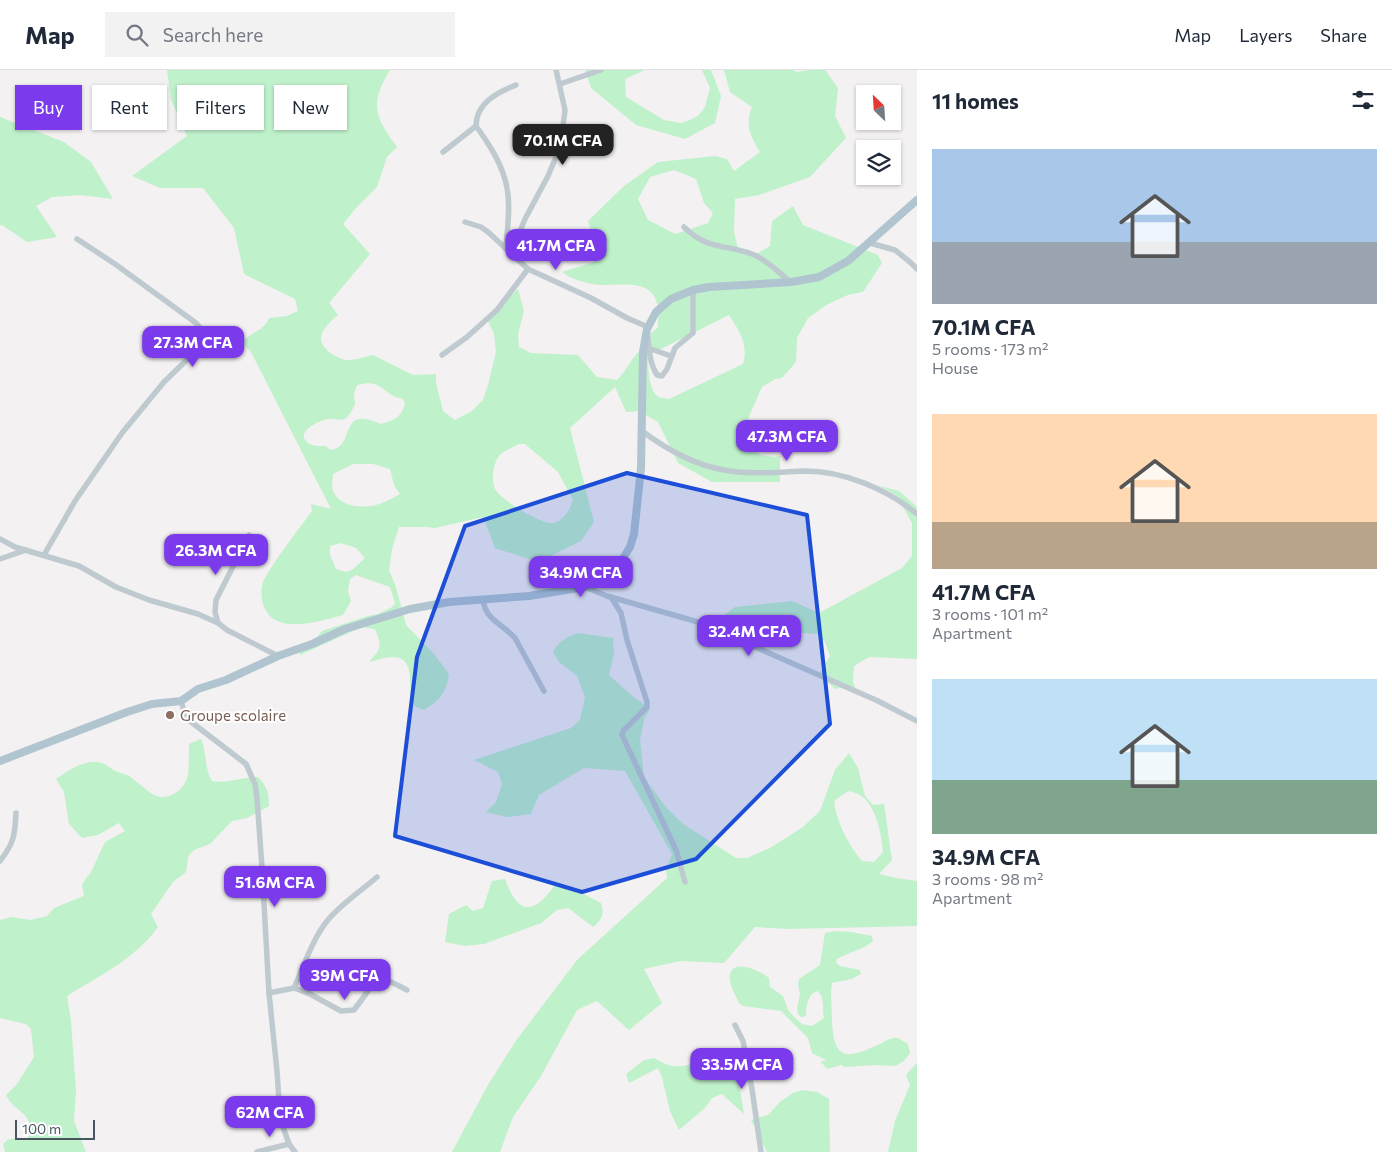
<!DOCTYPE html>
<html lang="en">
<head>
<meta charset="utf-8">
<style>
  body { margin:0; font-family:Commissioner,sans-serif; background:#f2f2f3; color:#1f2937; height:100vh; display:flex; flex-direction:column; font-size:19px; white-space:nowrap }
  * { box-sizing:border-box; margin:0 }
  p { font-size:16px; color:#747a83 }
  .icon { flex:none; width:28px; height:28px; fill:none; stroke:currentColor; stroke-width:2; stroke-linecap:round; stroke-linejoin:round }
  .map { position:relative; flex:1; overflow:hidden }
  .drawer { display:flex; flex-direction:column; background:#fff; width:475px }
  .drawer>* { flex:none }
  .top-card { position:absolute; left:15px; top:15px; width:475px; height:45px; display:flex; gap:10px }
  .needle { width:32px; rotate:335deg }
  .fabs { position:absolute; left:856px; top:15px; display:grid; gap:10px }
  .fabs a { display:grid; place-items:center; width:45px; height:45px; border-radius:0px; background:#fff; box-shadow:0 1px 4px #0004; font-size:25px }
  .scale { position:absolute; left:15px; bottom:12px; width:80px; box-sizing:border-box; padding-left:5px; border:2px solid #48575f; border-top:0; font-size:14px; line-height:18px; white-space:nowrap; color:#48575f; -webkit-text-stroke:4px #fff; paint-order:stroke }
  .price { position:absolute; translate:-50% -42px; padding:0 11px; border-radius:10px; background:#7c3aed; color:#fff; font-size:16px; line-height:32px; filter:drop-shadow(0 1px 2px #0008) }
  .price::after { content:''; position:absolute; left:50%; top:30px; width:15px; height:11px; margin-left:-8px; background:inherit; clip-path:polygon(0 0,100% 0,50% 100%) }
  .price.on { background:#222; color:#fff }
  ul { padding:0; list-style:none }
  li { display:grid; align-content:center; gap:10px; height:265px; padding:0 15px }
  li span { display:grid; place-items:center; height:155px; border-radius:0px; color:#555 }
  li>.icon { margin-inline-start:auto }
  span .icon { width:90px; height:90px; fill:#fffc; stroke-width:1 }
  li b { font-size:21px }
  h2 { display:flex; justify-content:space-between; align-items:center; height:60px; padding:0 15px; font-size:21px }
  .chip { padding:0 18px; border-radius:0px; background:#fff; box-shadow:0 1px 4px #0004; font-size:18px; line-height:45px }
  .chip.on { background:#7c3aed; color:#fff }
  header { display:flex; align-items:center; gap:30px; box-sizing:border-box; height:70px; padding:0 25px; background:#fff; border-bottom:1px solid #e0e1e3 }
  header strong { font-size:24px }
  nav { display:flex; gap:28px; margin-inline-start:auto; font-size:18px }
  .search { width:350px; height:45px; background:#f2f2f3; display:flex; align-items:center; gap:12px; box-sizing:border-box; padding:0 18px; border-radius:0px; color:#747a83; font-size:19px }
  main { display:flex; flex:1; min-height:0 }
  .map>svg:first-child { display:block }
</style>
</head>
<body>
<header>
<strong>Map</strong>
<div class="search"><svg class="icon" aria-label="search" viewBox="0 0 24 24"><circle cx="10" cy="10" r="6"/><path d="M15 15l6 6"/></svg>Search here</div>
<nav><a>Map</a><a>Layers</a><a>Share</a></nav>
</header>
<main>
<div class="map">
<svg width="917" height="1082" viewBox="0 0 917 1082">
  <rect width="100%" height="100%" fill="#f3f1f1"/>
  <g fill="#bff1cb" fill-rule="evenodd">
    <path d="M167,0H390C369,34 375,47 397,77L387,87L377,117L356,138L343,154L370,184L329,233L338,245C324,257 311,270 332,284C337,287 344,291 350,290C357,290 366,286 373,285L413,305L436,304C435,317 441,329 443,341L455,350L472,341L483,330L488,315L496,282L494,264L487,249L518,219L524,241L518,264L519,277L531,283L578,285L597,307L617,310C629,298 632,285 645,277L649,265L658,257C658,249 659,237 656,230C648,208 616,216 599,215C585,213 573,210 562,202L597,191L598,183L588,151L624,116L658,92L715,86L727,89L734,101L760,82C750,66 745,55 752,37L730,22L724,0H793L797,2L809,0H825L838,18L835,46L846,68L810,107L759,125L735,129L734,162L738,179L755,185L770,176L772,151L793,136L803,155L878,185L882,193L863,222L848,225L828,234L808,248L797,268L796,292L782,308L775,309L762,317L750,344L744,361L745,371L747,376L761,385L774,387L780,386V412H712L678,393L658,352L639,341L626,342L615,317L570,358L594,452L581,471L538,492L495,478L483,447L435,458L426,457H399L392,479L389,501L395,514L406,555L434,584L449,604C447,622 439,631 424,640L414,636C413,633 411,629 411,625C409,612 414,587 393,587C385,587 377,590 369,592C382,577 382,577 375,559L362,557L300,585V580L312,573L322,561L368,546L378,544L392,537L395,533L390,517L356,505L350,509L348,521L351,531L343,545C320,551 273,567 263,534C261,527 260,515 265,508C278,485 296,463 312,441L311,434L331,439L251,282L242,272C250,263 265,260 269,248L287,246L298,241L295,229L244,204L234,158L203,118H160L132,106L187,66L171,30ZM674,100L696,109L704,133L713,143L708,153L675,164L648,150L638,129L650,107ZM729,245C739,260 749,275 743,294L669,329C665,328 660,328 657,326C649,320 647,294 649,285ZM367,313C385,314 385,326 403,329L405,334C401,348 394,350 381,354C336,334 357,378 330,380L326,376C318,376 310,377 305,370C298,360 321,350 328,349C333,348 339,351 344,349C349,348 353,338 355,334L354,324L357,315ZM519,374H525L558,402L573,430C570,440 564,450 554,453C541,455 501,430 495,419C491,410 493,394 499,386C503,381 514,377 519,374ZM353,394H373L390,399L394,415L400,424C394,427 388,431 382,433C365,440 335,438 332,416C332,412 333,407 333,404ZM341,473L356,478L365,488L352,500L346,502L336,499L330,485V476Z"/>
    <polygon points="585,0 645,0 625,9 626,27 664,50 681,53 690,50 698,46 705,37 710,18 702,0 711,0 721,26 715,53 685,69 636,55 591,18"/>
    <polygon points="0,47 64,72 91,92 113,129 80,125 52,127 36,136 57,167 27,172 2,155 0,155"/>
    <polygon points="880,416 899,421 917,437 917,589 869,587 854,596 853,612 856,620 840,618 835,619 819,604 830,586 825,572 818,564 764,561 730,567 715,559 723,546 735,537 792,531 819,543 902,498 912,486 912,453 896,425"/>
    <path d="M578,563L613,568L614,583L609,605L630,624L650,639L644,649L640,670L644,707L665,736L683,754L736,788H747L770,778L803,757L820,741L835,700L849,683L858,698L865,726L873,735L884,734L892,790L879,804L896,808L917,811V856L788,859L755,857L724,893L680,891L644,899L662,933L629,960L597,931L577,940L541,1006L513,1047L500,1082H452L488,1015L515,972L577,890L667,808L666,800L672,784L625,701L584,698L539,725L531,744L507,747L486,742L496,732L502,714L498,702L474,690L571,658L580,650L585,627L577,606L559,592L553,582C559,571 566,567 578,563ZM848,721C852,722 857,723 860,725C876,734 882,766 883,782L874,792L862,791C849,776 836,751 834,731Z"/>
    <path d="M201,669C207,683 204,698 212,711C228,714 242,707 258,707C267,716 269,723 269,736L247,748L232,751L210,774L194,780L188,787L186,802L173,812L151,844L158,857C136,888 99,906 67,926L71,951L76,1021L74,1051L86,1082H5L3,1074L9,1069L28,1068C36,1042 15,1044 6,1025L17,1014L34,987L31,959L26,954L0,948V850L12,847L30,850L47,846L54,838L84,826L82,814L91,802L105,772L125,761L119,753L98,765L82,768L69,754L64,722L56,709C67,701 84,690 98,692C105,693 109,697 115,701C119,703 125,704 129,706C137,711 145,720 154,725C168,732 185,720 188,705C189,695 189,684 189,674Z"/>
    <path d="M505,809C510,822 519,846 537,834C544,830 551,820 556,814L566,815L601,833C605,844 602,850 593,857L568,838L557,840L541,853L484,874L465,876L445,872L449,844L466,835L473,841L483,838L492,811Z"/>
    <path d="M835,861L851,862L872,866L873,871C863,880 849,882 837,889L836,893L840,896L860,900L861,904L852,909L832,913C830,925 832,939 832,952C834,993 849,988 880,974C884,972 890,968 894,968C899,967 904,972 908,974L910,983L904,991L895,996L876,995L845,997L841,995L827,999L821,992L826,990L812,983L808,968L781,941L743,936L739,933C736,926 731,918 730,911C727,885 760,900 769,908L770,917L783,926L788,940L794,947L802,954L812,956L824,948C822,939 825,926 817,921C807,925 806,937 806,946L801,947L798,944L797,939L800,924L798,915L799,909L820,895L825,863Z"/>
    <path d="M654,988C681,1004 682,992 708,993C716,994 725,997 732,998L740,1020L744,1044L722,1024L712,1028L705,1038L679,1060L670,1041L662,1007L658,998L629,1013L626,1004L644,990Z"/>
    <polygon points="917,993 917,1082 888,1082 895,1051 910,1015 906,1005"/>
    <polygon points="802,1020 817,1022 829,1029 830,1082 767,1082 751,1050 768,1045 780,1032 793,1023"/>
  </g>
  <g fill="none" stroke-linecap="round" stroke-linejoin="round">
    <g stroke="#becad0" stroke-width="5.5">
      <polyline points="560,14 601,0"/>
      <polyline points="443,82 476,56"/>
      <polyline points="465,152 481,157 488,162 528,199 591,228 627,248 648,257"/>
      <path d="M684,157C707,180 725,174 752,184C766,189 779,203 791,212"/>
      <polyline points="870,173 895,180 910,192 917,199"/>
      <path d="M506,179C507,159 511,137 507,118C503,95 489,74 476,56C476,33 498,22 516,15"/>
      <polyline points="514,186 519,164 525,149 548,106 556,87 562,64 565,40 556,0"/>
      <path d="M648,268C649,280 650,294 657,305L662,306L667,299L675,278L693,263V220"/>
      <polyline points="648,278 671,286"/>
      <polyline points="442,285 467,267 497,240 528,199"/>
      <path d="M642,361C666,379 695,395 724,400C751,405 778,402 805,401C844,401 887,419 917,444"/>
      <polyline points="0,469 15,477 79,496 116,517 149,530 198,544 218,553 227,560 278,586"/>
      <polyline points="44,485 75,431 122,363 164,312 199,278 201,259 196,253 115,194 77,169"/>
      <polyline points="0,489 26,480"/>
      <polyline points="585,517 607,526 698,552 878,631 917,651"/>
      <polyline points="611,527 621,543 627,570 647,632 647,637 623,661 622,665 676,780 685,812"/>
      <path d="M483,530C486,551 502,553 515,568L544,621"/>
      <polyline points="218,553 215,542 216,530 249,465"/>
      <polyline points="181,631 186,648 246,694 255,714 257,728 262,798 269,923 277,1001 280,1048 289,1074 295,1082"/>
      <path d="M0,791C14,773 15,765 16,743"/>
      <path d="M294,918C304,896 312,870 327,851C341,834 361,821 377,807"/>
      <path d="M269,923L294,918L310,924L341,941L354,940L374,913C386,906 396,915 407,920"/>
      <polyline points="735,955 743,971 752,1019 761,1082"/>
      <polyline points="257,1082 289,1074"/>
    </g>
    <polyline stroke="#b0c5d0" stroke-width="8" points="0,691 127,642 152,634 181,631 198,619 226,610 278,586 312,574 345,559 410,539 449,532 529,526 585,517 605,504 622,490 630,477 634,464 641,398 643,282 647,259 656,242 671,229 693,220 709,217 791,212 819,207 848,191 917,130"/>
  </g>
  <path fill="#1d4ed8" fill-opacity="0.2" stroke="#1d4ed8" stroke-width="4" stroke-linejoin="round" d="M627,403L807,445L830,654L696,789L582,822L395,766L417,587L465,456Z"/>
  <circle fill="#8d6e63" stroke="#fff" stroke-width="2" cx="170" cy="645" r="5"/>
  <g text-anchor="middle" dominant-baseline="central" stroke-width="4" stroke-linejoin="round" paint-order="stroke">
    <g font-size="15" fill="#785e54" stroke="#fff" text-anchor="start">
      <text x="180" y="645">Groupe scolaire</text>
    </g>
  </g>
</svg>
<div class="fabs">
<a><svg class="needle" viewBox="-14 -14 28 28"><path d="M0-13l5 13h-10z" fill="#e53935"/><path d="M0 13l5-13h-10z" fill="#747a83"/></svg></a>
<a><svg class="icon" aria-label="layers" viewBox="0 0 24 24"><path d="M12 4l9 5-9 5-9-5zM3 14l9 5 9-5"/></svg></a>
</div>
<div class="scale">100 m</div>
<b class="price on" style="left:563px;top:96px">70.1M CFA</b>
<b class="price" style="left:556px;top:201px">41.7M CFA</b>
<b class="price" style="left:193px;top:298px">27.3M CFA</b>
<b class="price" style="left:787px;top:392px">47.3M CFA</b>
<b class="price" style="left:216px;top:506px">26.3M CFA</b>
<b class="price" style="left:581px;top:528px">34.9M CFA</b>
<b class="price" style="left:749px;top:587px">32.4M CFA</b>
<b class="price" style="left:275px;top:838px">51.6M CFA</b>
<b class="price" style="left:345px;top:931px">39M CFA</b>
<b class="price" style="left:742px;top:1020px">33.5M CFA</b>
<b class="price" style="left:270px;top:1068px">62M CFA</b>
<div class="top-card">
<a class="chip on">Buy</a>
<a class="chip">Rent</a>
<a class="chip">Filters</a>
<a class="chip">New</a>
</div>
</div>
<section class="drawer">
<h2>11 homes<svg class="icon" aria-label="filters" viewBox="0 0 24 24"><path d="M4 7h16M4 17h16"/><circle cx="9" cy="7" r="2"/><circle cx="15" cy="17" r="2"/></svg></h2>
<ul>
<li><span style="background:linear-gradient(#a9c7e8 60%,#9aa5b1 0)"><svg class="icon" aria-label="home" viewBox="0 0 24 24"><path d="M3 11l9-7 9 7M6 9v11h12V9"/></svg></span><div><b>70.1M CFA</b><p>5 rooms · 173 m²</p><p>House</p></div></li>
<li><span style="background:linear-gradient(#ffd9b3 70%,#b9a48a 0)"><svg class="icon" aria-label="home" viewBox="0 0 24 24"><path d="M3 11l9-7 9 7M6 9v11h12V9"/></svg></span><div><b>41.7M CFA</b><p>3 rooms · 101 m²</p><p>Apartment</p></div></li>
<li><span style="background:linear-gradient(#bfe0f5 65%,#7fa58c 0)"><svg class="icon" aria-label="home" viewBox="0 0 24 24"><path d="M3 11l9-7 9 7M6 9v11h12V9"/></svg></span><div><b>34.9M CFA</b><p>3 rooms · 98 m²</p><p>Apartment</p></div></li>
</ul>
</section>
</main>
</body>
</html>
